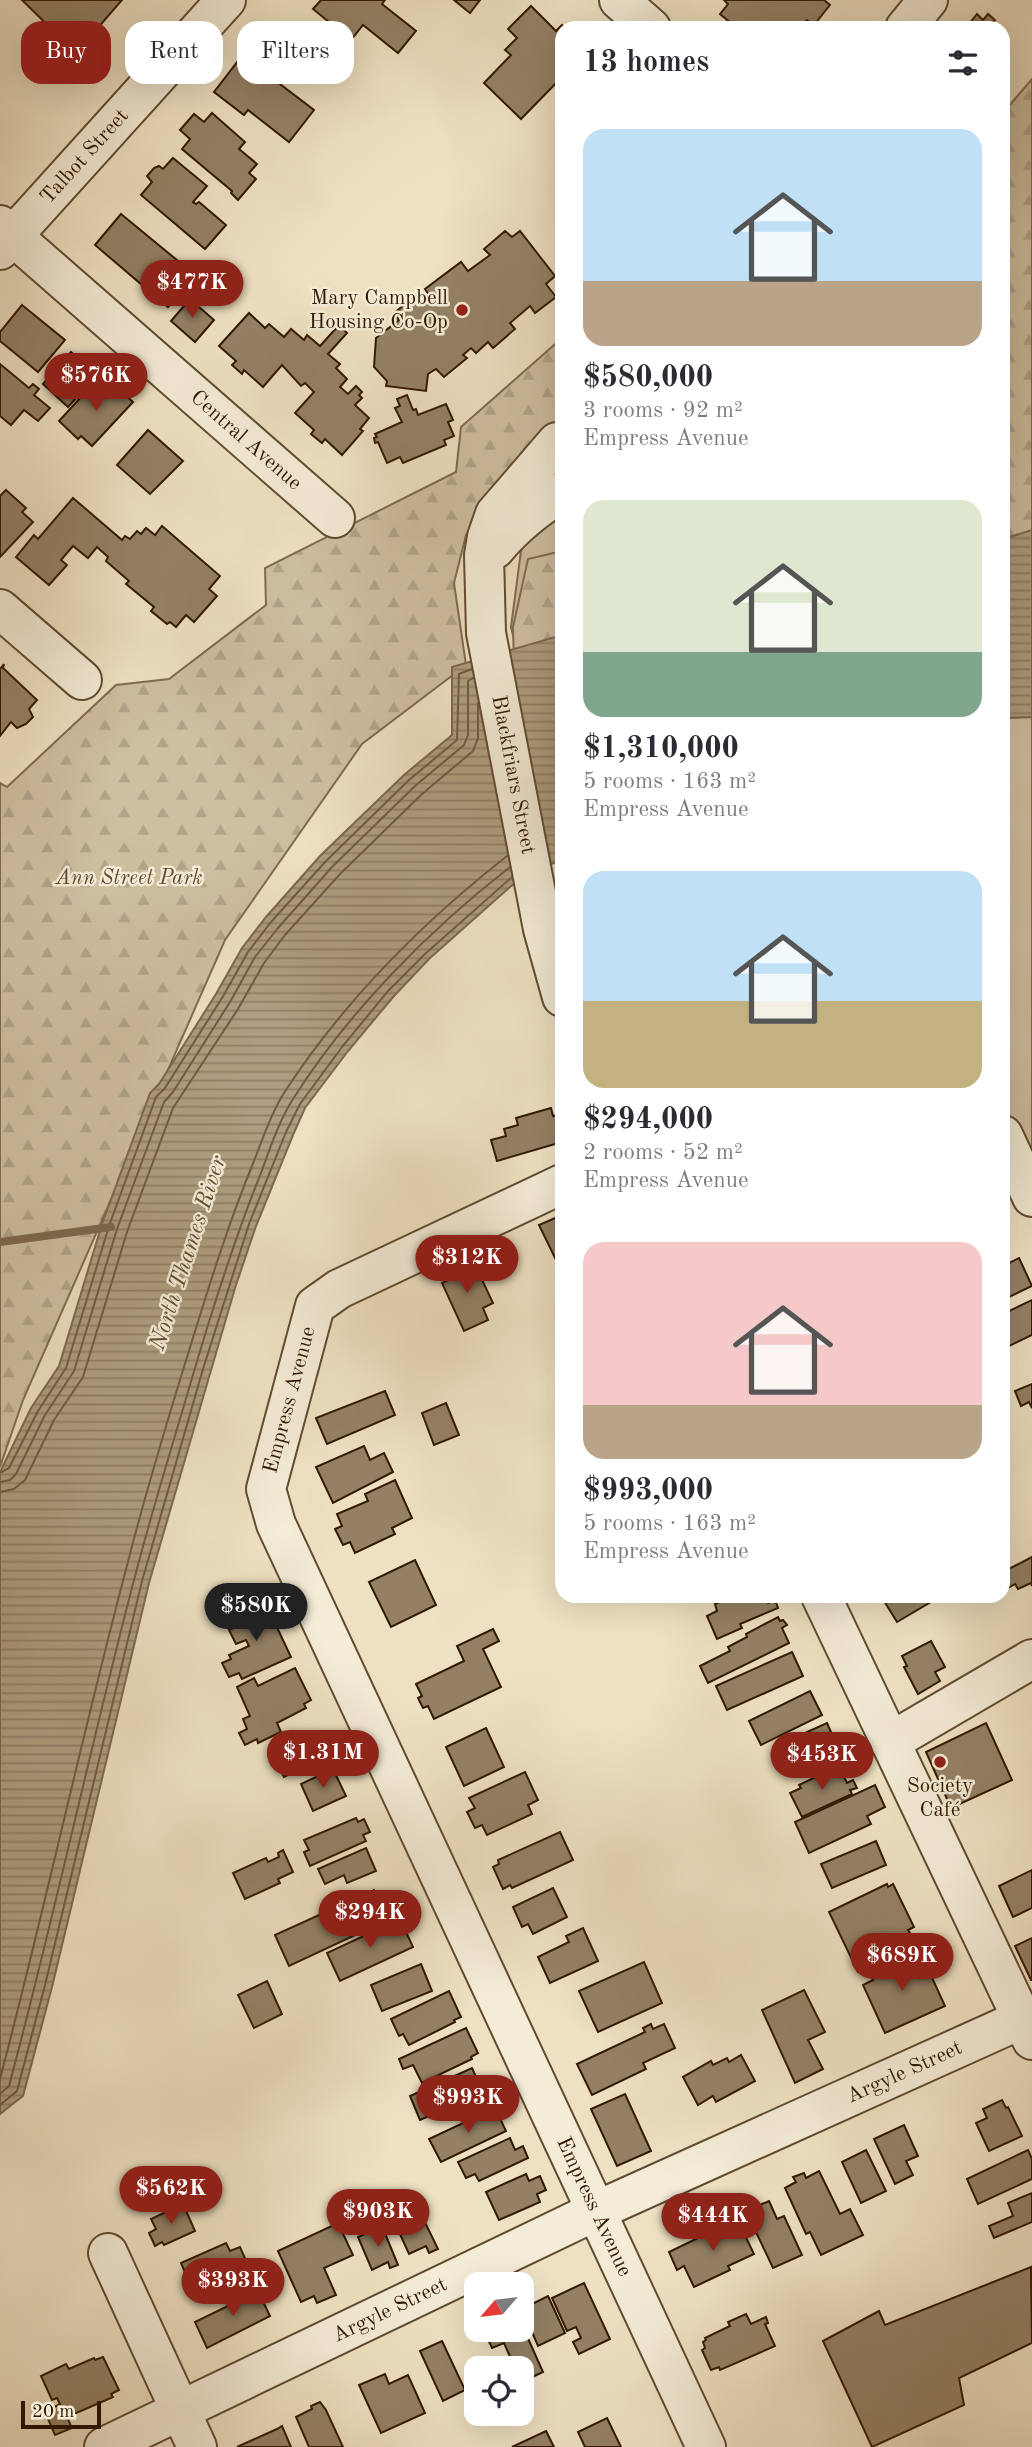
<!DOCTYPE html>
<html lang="en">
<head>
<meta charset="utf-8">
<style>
  body { margin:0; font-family:"Old Standard TT",serif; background:#f7f7f7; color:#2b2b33; height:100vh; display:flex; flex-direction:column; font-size:26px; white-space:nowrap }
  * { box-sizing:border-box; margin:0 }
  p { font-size:23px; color:#7c7c81 }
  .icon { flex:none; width:38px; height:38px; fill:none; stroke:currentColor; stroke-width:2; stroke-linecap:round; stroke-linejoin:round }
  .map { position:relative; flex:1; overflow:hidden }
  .sheet { position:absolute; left:555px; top:21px; width:455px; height:1582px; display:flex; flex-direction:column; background:#fff; border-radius:21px; box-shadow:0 7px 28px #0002 }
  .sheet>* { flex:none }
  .guide { position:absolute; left:21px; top:21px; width:429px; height:63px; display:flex; gap:14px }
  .needle { width:46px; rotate:242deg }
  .controls { position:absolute; left:464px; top:2272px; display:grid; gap:14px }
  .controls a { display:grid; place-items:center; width:70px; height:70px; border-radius:14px; background:#fff; box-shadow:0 7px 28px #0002; font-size:35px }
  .scale { position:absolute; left:21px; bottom:18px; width:80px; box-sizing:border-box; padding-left:7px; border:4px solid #321900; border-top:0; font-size:19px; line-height:24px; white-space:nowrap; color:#321900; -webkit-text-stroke:5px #f4ecd7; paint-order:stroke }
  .price { position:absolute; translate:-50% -60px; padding:0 16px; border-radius:24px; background:#8f2418; color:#fff; font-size:23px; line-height:46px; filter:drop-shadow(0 2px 4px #0008) }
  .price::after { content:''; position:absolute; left:50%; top:42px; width:21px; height:16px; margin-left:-10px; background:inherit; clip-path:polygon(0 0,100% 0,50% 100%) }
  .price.selected { background:#222; color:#fff }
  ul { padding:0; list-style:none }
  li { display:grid; align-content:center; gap:14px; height:371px; padding:0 28px }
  li span { display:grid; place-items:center; height:217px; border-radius:21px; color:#555 }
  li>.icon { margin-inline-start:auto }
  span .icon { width:126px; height:126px; fill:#fffc; stroke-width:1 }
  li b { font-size:30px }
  h2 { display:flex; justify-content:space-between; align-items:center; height:84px; padding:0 28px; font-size:30px }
  .chip { padding:0 24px; border-radius:21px; background:#fff; box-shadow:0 7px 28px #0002; font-size:24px; line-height:63px }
  .chip.selected { background:#8f2418; color:#fff }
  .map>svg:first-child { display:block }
</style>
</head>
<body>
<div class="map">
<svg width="1032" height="2447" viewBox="0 0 1032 2447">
  <defs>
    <pattern id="forest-firs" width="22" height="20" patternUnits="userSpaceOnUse" patternTransform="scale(1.75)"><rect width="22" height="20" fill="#cebfa1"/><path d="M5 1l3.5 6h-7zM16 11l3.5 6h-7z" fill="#b1a489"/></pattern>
    <pattern id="water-rules" width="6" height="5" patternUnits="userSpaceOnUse" patternTransform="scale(1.75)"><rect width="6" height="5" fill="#ae9d80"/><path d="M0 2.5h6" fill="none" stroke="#8e7f66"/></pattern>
  </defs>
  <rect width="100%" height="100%" fill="#eee1c2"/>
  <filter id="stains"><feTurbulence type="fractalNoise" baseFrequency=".00286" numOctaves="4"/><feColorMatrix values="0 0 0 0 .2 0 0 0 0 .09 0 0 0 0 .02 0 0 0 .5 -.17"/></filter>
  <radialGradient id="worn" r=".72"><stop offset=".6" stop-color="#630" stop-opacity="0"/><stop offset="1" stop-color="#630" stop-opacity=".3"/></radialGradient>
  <g fill="#cebfa1" stroke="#806c50" stroke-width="2">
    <polygon points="562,511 562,661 523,680 511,627 522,543"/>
    <polygon points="1032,717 1032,1173 1003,1105 1003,718"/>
  </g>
  <g fill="url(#forest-firs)" stroke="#806c50" stroke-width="2">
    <polygon points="1032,79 1032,536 1003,539 1003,113"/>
    <polygon points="562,338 562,420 466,535 454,583 466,665 362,744 225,940 23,1400 0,1467 0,783 7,787 116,685 169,679 266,605 265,568 456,472 461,427"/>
    <polygon points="562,551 562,645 514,666 513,627 528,559"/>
  </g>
  <g fill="url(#water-rules)" stroke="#7c684d" stroke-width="2">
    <polygon points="1032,530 1032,717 1003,718 1003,539"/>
    <polygon points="562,635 562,860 530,872 510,887 429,959 394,996 348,1051 305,1108 293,1135 256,1226 235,1288 149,1583 52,1987 23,2096 0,2114 0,1472 31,1408 59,1366 102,1224 150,1093 159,1084 216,994 242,948 266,917 320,856 404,775 452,735 452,667"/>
  </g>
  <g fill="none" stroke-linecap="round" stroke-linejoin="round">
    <g stroke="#705b40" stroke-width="2">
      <polyline points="0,1473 9,1468 38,1411 66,1368 109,1226 156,1097 165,1088 222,998 248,952 271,922 326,861 409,780 457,740 459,674 472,669"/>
      <polyline points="0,1482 10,1480 16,1474 45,1415 74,1371 117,1229 164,1102 173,1092 230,1002 255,957 278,928 332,867 415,786 464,745 468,735 468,681 473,678"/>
      <polyline points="0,1492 14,1489 25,1480 54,1420 83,1377 127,1232 173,1108 238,1009 264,963 285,935 340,874 422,794 473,751 478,738 478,703"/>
      <path d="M0,2079C44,1912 80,1744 124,1577C143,1502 165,1428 188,1354C208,1289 228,1224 254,1161C263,1138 271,1113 284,1093C343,1002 423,922 507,856"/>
      <path d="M0,2094L9,2086C54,1918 90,1748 134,1580C151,1514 171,1450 190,1385C211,1313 233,1242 261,1173C270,1148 279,1121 293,1099C348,1012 429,930 510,867"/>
      <polyline points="0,2105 17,2091 45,1985 142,1581 203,1369 249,1224 286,1132 300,1104 342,1047 388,991 425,954 512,877"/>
    </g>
    <polyline stroke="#7c684d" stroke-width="8" points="0,1242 111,1227"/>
  </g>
  <g fill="#948165" stroke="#321900" stroke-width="2">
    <polygon points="22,0 122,0 76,53"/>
    <polygon points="321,0 385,0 382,4 416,31 398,53 363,25 351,40 313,9"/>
    <polygon points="454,0 480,0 470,13"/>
    <polygon points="724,0 824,0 830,5 814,25 807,20 800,28 737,28 720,14 728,4"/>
    <polygon points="531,6 556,31 562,25 565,28 562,28 562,77 521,119 484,83 511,55 505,50 517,38 508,29"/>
    <polygon points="977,14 983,20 988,14 995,20 991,24 995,28 966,28"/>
    <polygon points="248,48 282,73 276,81 314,110 289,142 248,110 244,115 214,92"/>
    <polygon points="212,113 245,142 239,149 257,164 249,173 256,179 238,200 231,193 232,191 182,149 190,139 180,130 194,114 204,122"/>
    <polygon points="173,158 207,186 193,202 196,204 199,202 226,225 205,249 141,195 152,182 147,176 154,168 159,166 163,169"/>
    <polygon points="121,214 189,270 175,287 181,292 168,307 95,245"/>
    <polygon points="505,231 512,237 520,231 555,276 546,284 556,297 535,313 530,306 510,323 515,329 493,348 488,342 476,353 471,348 463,355 467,358 444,377 436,369 428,374 426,391 386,386 387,381 374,367 376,338 399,320 393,314 417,294 421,301 429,295 425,289 461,262 468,271 490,255 484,249"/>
    <polygon points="190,299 214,320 195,342 171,321"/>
    <polygon points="22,305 65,340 38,372 0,341 0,332"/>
    <polygon points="249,313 265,328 269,324 284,337 291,329 304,340 307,335 320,346 339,325 347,333 328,354 340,364 336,368 347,379 340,387 348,394 356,386 362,392 359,395 362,398 355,405 369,418 360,429 363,431 342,455 325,439 322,443 311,434 314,430 295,413 314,392 305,383 301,386 282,365 263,387 244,370 242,374 232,365 236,361 219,346"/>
    <polygon points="71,352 97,375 68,407 43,384"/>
    <polygon points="0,364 29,388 33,384 39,389 34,395 50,408 38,421 24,410 11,425 0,416"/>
    <polygon points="95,382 106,393 114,385 133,402 92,446 81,436 78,439 59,421"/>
    <polygon points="407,395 413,410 416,409 418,415 446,404 453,420 448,422 454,436 444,440 446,445 403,463 400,457 387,463 378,442 375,443 374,438 377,437 375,434 402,422 395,408 400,406 397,399"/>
    <polygon points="148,430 183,461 150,494 117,465"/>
    <polygon points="6,490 26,508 22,512 33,522 0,557 0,496"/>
    <polygon points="73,498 122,540 125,536 130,539 137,531 141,534 146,528 155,535 162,526 220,576 209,589 217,596 194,622 186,615 176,627 170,622 167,624 151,611 154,607 126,584 129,581 106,561 108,557 97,547 88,558 73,546 61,560 67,565 49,585 16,557 34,535 38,539"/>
    <polygon points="4,664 3,668 37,700 29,709 33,717 26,724 17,728 11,722 0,736 0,669"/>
    <polygon points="551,1108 553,1116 559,1115 562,1125 562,1142 497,1161 491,1140 506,1136 504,1129 518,1125 516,1118"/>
    <polygon points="562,1215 562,1260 557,1262 539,1225"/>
    <polygon points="1019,1258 1032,1286 1003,1300 1003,1266"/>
    <polygon points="467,1262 471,1270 476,1267 493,1303 483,1308 488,1320 464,1331 442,1283 448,1280 445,1272"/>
    <polygon points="1032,1300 1032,1335 1003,1349 1003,1314"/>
    <polygon points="1032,1384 1032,1408 1029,1402 1021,1406 1015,1391"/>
    <polygon points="385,1391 395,1415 327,1444 316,1418"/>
    <polygon points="446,1403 459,1435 434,1445 422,1413"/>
    <polygon points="364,1446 370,1460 384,1453 393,1472 333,1503 316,1467"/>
    <polygon points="395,1480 412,1518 392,1528 395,1534 355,1553 350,1542 343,1545 335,1529 342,1526 337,1514 368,1501 365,1494"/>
    <polygon points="1032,1557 1032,1586 1031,1583 1018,1589 1015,1584 1006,1589 1003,1583 1003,1572"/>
    <polygon points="415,1560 436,1605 391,1627 369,1582"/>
    <polygon points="734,1596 765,1596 768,1603 775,1600 778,1608 740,1624 742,1628 717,1639 707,1616 717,1611 715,1604"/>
    <polygon points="881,1596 941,1596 897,1622"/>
    <polygon points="265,1602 291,1657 242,1679 239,1673 229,1677 222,1663 231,1659 229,1655 249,1646 246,1640 236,1644 229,1630 240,1625 236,1616"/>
    <polygon points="778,1617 780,1621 783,1620 787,1625 782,1628 789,1643 708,1683 700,1666 730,1651 728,1647 747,1637 746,1634"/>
    <polygon points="493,1629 499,1641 483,1649 501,1687 434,1719 428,1706 423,1708 418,1698 422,1696 416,1684 464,1661 457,1646"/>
    <polygon points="931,1641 945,1667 935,1672 940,1681 918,1694 904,1667 907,1666 902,1656"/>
    <polygon points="792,1652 803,1676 727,1710 716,1686"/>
    <polygon points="295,1668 311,1700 304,1704 306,1708 277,1723 281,1732 258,1743 257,1739 245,1745 239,1733 247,1729 243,1719 250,1716 237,1687 254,1678 258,1686"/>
    <polygon points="810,1691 822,1715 761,1745 749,1721"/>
    <polygon points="827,1723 837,1746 781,1771 773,1754 780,1750 778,1745"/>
    <polygon points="986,1723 1012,1780 951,1808 926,1752"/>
    <polygon points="486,1728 504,1767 464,1786 446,1747"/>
    <polygon points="314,1733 319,1742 324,1739 331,1754 284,1777 272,1753"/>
    <polygon points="839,1766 847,1783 853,1780 857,1788 850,1790 852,1794 802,1817 790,1793 801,1788 799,1785"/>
    <polygon points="333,1769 346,1796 313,1811 301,1784"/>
    <polygon points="525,1772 538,1800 528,1805 532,1814 487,1835 482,1825 475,1828 467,1812 475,1808 469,1798"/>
    <polygon points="875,1785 885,1807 867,1816 871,1824 809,1853 795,1822"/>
    <polygon points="356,1818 358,1822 364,1819 370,1832 363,1835 366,1841 310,1866 304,1852 309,1850 304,1840"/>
    <polygon points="560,1832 573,1860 512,1888 510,1885 503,1889 493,1867 499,1864 498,1860"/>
    <polygon points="876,1841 886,1865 832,1888 821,1864"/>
    <polygon points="366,1848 376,1871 347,1883 344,1875 325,1884 318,1869"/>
    <polygon points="283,1850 293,1872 278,1879 280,1883 245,1899 233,1873 266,1858 268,1862 279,1857 278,1853"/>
    <polygon points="1032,1870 1032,1908 1013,1917 999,1886"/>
    <polygon points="887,1884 888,1887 893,1884 914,1927 908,1930 910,1933 881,1947 886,1958 858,1972 829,1912"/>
    <polygon points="553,1888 567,1917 533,1934 528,1924 522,1927 513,1907"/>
    <polygon points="374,1890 379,1902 388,1898 396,1916 289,1966 275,1935"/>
    <polygon points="400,1919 413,1947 340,1981 327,1953"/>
    <polygon points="583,1928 598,1961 550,1983 538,1957 569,1942 566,1936"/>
    <polygon points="1032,1938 1032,1980 1031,1980 1015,1946"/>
    <polygon points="922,1956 945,2006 885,2033 863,1985 873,1980 867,1969 888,1960 893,1970"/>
    <polygon points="644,1962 662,2003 598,2032 579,1991"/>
    <polygon points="421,1964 432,1991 382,2011 371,1985"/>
    <polygon points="267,1981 282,2014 254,2028 238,1995"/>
    <polygon points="804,1990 825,2032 808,2040 823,2069 795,2083 762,2010"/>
    <polygon points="449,1991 461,2017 454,2020 455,2022 409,2045 403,2034 399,2036 391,2019"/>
    <polygon points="651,2024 653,2029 664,2024 675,2048 643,2063 646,2069 592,2095 577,2064 645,2032 643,2028"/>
    <polygon points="466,2028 478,2053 471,2057 472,2059 422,2083 413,2065 403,2069 399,2059"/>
    <polygon points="741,2055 755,2081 716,2102 713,2096 698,2105 683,2077 711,2061 713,2065 727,2058 729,2062"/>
    <polygon points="472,2068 483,2093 420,2120 410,2096"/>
    <polygon points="625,2094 651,2151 617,2166 591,2109"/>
    <polygon points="1002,2100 1006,2108 1008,2107 1022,2136 989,2151 976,2123 987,2118 983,2109"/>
    <polygon points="495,2108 506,2131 441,2162 429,2139"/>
    <polygon points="904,2125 918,2156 906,2161 913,2175 895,2184 874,2139"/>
    <polygon points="510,2138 515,2150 523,2146 528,2158 479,2181 475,2174 466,2178 458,2162"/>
    <polygon points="866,2150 886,2191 861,2203 842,2162"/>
    <polygon points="1028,2150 1032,2159 1032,2179 978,2204 967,2179"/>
    <polygon points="819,2171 840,2214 850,2209 863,2235 821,2255 810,2232 806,2234 785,2188 796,2182 793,2177 804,2173 806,2178"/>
    <polygon points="526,2174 529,2181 540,2176 546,2190 537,2194 540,2202 499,2220 486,2192"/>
    <polygon points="1032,2193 1032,2222 994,2238 989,2226 1013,2216 1008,2203"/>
    <polygon points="769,2201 777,2219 784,2216 802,2255 773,2268 746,2211"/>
    <polygon points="183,2204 195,2231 164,2245 162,2242 155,2246 149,2233 156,2229 151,2219"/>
    <polygon points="411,2208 414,2215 420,2212 438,2249 429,2253 426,2246 409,2254 395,2223 407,2218 404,2211"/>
    <polygon points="737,2219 754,2254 728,2266 730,2270 694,2287 684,2266 677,2270 669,2252"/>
    <polygon points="338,2223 353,2255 324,2268 336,2295 317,2303 314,2296 301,2302 278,2251"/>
    <polygon points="382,2226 398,2265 390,2268 388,2262 372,2270 358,2237"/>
    <polygon points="226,2243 230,2251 240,2247 247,2263 192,2288 181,2263"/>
    <polygon points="1031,2267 1032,2343 959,2378 964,2405 872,2447 823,2341 879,2311 885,2325"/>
    <polygon points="584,2283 610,2339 579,2354 573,2342 581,2338 576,2327 567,2331 552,2298"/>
    <polygon points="256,2287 270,2316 207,2348 195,2322 228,2306 226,2301"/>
    <polygon points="548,2296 565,2333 538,2346 522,2309"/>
    <polygon points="746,2314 751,2324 766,2317 768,2323 765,2324 775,2346 720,2370 719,2367 711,2370 702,2350 705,2348 703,2342 706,2340 705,2338 730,2326 728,2322"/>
    <polygon points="522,2325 543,2372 522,2382 522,2368 515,2368 504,2343 492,2348 485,2333 494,2329 522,2329"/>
    <polygon points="442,2341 465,2390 443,2401 420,2351"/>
    <polygon points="103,2357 119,2390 111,2394 113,2397 67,2417 72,2428 55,2435 45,2412 60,2404 57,2398 52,2400 41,2376 66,2364 69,2369 94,2358 95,2360"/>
    <polygon points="385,2374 389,2384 408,2375 425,2413 381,2433 359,2385"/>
    <polygon points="320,2402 326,2410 343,2447 309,2447 296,2417 312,2409 311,2406"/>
    <polygon points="607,2418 621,2447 585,2447 578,2432"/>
    <polygon points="282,2426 291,2447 237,2447 277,2429"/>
    <polygon points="546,2431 554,2447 512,2447"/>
  </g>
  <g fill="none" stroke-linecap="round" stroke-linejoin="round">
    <g stroke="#614b30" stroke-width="42">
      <g id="minor">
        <polyline points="619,0 651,28"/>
        <polyline points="905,28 928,0"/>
        <path id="s1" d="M0,225L335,518"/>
        <path id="s2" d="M0,250L226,0"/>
        <path id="s3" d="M557,442L495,514L487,537L484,555L486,633L543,929L562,997"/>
        <path d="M495,549C515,525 536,509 562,492"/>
        <polyline points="0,609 82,680"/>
        <polyline points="1003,1135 1032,1197"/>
        <path id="s4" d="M562,1184L339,1289L315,1306L266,1489L276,1524L706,2447"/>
        <polyline points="821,1596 1032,2040"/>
        <polyline points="890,1742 1032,1659"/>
        <polyline points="108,2253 197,2447"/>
        <path id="s5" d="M104,2447L596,2211L1022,2019"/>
      </g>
    </g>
    <use href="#minor" stroke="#f4ecd7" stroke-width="38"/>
  </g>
  <g fill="#8f2418" stroke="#f4ecd7" stroke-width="2.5">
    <circle cx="462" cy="310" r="7"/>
    <circle cx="940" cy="1762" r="7"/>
  </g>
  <g text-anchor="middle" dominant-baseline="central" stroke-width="5" stroke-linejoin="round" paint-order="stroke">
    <g font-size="21" fill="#321900" stroke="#f4ecd7">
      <text stroke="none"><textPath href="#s2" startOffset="126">Talbot Street</textPath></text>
      <text stroke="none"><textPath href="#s1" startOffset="327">Central Avenue</textPath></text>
      <text stroke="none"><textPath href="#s3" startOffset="360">Blackfriars Street</textPath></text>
      <text transform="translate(290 1400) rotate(-75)">Empress Avenue</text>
      <text stroke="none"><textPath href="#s5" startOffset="884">Argyle Street</textPath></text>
      <text stroke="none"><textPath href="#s4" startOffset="1255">Empress Avenue</textPath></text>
      <text stroke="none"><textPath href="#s5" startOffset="317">Argyle Street</textPath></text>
    </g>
    <g font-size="21" fill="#321900" stroke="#f4ecd7" text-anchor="end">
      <text x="448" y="298">Mary Campbell<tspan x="448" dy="24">Housing Co-Op</tspan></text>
      <text x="940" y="1786" text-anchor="middle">Society<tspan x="940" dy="24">Café</tspan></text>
    </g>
    <g font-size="21" font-style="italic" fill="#614b30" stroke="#f4ecd7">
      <text x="129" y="878">Ann Street Park</text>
    </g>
    <g font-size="23" font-style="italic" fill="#644e33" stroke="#f4ecd7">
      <text transform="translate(188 1253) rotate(-72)">North Thames River</text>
    </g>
  </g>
  <rect width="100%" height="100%" filter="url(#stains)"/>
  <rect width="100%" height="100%" fill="url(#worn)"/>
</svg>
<div class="controls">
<a><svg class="needle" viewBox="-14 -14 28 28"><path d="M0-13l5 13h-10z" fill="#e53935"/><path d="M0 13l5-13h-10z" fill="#7c7c81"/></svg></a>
<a><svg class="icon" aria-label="locate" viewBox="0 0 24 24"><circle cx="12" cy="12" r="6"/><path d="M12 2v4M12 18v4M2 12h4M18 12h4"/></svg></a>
</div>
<div class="scale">20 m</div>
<b class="price" style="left:192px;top:320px">$477K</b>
<b class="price" style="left:96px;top:413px">$576K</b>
<b class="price" style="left:467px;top:1295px">$312K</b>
<b class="price selected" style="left:256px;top:1643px">$580K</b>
<b class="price" style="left:323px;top:1790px">$1.31M</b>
<b class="price" style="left:822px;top:1792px">$453K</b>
<b class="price" style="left:370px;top:1950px">$294K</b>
<b class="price" style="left:902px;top:1993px">$689K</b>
<b class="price" style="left:468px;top:2135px">$993K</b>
<b class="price" style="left:171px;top:2226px">$562K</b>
<b class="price" style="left:378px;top:2249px">$903K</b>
<b class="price" style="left:713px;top:2253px">$444K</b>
<b class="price" style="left:233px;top:2318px">$393K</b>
<div class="guide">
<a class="chip selected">Buy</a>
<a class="chip">Rent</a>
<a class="chip">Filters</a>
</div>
<section class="sheet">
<h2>13 homes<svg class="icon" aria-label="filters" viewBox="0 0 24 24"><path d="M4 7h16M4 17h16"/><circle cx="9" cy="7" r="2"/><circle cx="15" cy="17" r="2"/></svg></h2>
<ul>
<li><span style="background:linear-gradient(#bfe0f5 70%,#b9a48a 0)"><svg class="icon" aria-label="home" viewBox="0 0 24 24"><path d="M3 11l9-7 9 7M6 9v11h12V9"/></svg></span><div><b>$580,000</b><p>3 rooms · 92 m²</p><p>Empress Avenue</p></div></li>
<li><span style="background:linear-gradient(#dfe7d0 70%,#7fa58c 0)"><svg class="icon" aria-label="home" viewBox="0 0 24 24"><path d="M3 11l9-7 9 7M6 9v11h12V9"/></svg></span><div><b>$1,310,000</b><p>5 rooms · 163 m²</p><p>Empress Avenue</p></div></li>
<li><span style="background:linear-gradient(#bfe0f5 60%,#c2b280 0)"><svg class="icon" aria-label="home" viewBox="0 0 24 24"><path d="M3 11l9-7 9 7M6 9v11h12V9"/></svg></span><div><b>$294,000</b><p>2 rooms · 52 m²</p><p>Empress Avenue</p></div></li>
<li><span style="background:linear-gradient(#f6c9c9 75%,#b9a48a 0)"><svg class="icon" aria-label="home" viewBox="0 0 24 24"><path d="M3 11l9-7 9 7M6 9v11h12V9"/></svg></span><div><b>$993,000</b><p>5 rooms · 163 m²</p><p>Empress Avenue</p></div></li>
</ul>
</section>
</div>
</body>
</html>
